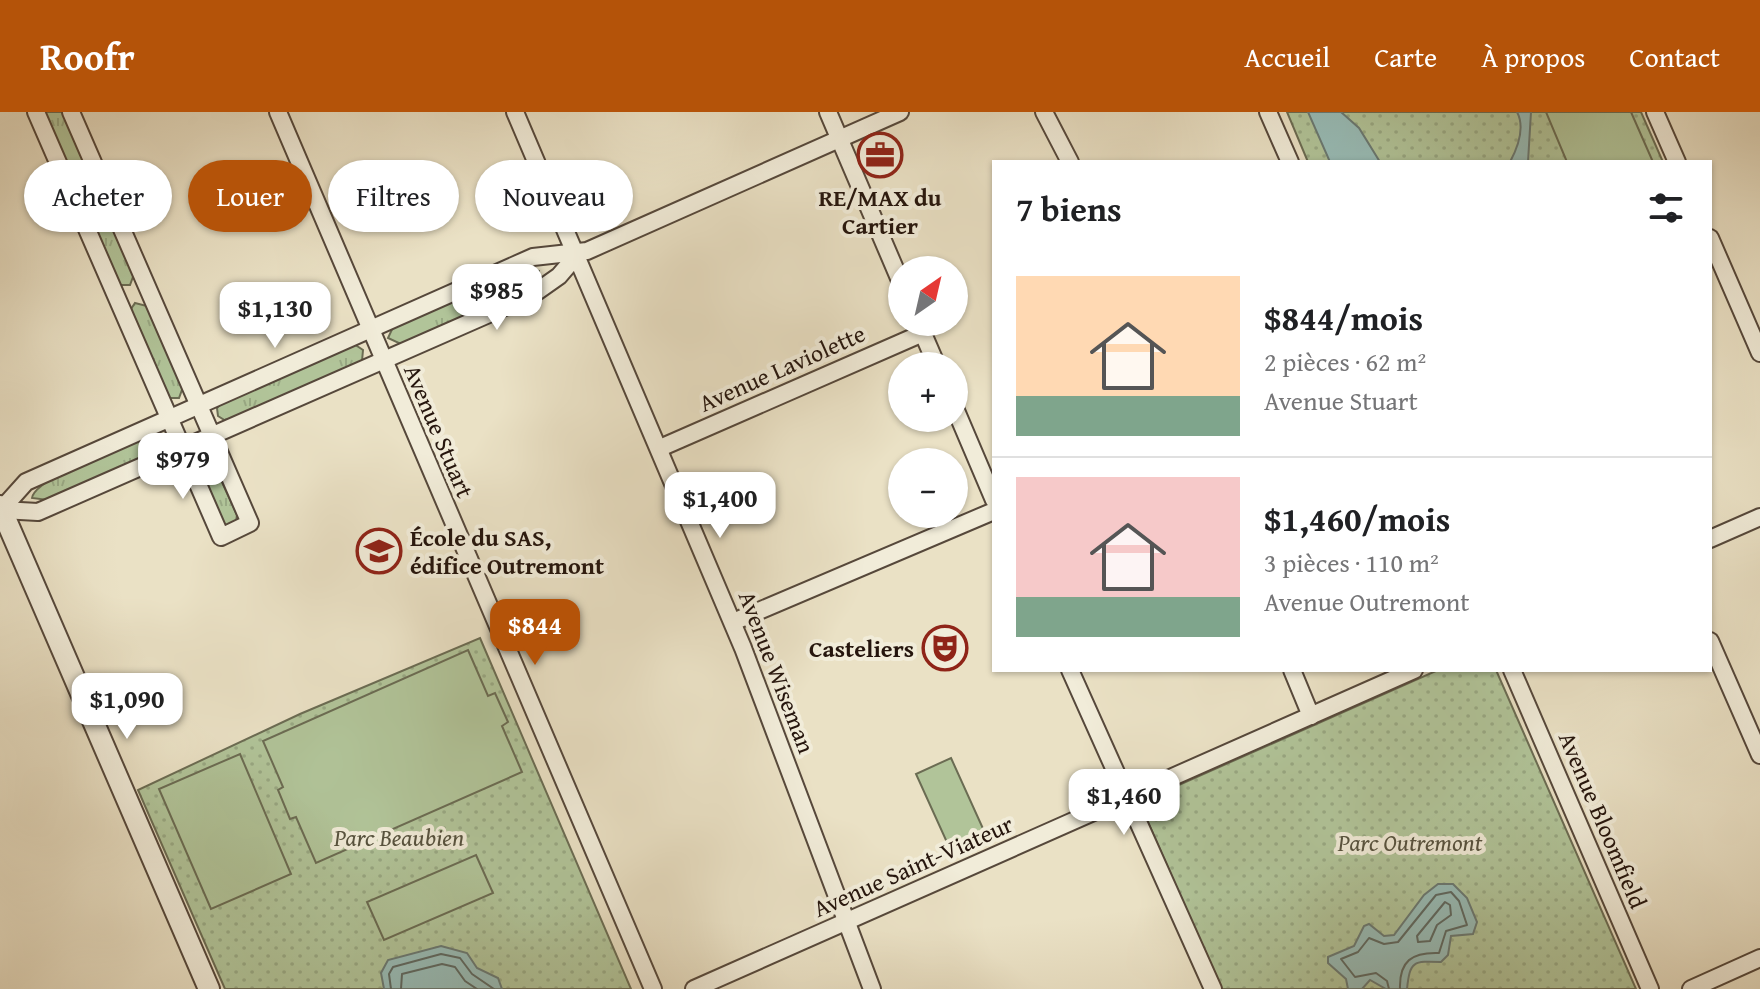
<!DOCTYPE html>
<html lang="fr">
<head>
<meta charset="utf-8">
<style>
  body { margin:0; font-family:"Gentium Book Plus",serif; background:#f6f6f6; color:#202124; height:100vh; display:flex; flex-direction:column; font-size:30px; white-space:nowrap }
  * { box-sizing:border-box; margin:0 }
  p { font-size:26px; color:#757577 }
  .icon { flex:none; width:44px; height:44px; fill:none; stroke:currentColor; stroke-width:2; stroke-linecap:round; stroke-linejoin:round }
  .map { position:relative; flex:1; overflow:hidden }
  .sheet { position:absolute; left:992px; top:48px; width:720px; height:512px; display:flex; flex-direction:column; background:#fff; border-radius:0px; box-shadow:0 2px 6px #0004 }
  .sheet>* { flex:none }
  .guide { position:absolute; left:24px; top:48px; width:760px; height:72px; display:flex; gap:16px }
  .needle { width:52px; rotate:34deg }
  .buttons { position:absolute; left:888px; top:144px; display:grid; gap:16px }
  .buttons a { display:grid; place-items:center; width:80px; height:80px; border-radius:50%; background:#fff; box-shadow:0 2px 6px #0004; font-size:40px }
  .price { position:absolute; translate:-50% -68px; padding:0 18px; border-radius:16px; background:#fff; color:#222; font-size:26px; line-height:52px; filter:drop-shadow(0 2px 4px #0008) }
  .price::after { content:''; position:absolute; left:50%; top:48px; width:24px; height:18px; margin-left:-12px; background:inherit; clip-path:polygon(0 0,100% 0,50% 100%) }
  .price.selected { background:#b45309; color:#fff }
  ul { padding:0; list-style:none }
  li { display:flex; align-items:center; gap:24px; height:200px; padding:0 24px }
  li+li { border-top:2px solid #e0e0e0 }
  li span { display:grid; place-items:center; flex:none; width:224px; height:160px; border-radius:0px; color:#555 }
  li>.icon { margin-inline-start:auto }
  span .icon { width:96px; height:96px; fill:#fffc; stroke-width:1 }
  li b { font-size:34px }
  h2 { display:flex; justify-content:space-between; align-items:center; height:96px; padding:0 24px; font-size:34px }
  .pill { padding:0 28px; border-radius:36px; background:#fff; box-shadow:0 2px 6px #0004; font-size:28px; line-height:72px }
  .pill.selected { background:#b45309; color:#fff }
  header { display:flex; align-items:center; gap:48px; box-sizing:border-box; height:112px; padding:0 40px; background:#b45309; color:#fff }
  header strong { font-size:38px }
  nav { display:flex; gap:44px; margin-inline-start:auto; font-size:28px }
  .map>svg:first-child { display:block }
</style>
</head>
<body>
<header>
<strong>Roofr</strong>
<nav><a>Accueil</a><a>Carte</a><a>À propos</a><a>Contact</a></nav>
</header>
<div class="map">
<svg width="1760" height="877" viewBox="0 0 1760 877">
  <defs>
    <pattern id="grass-tufts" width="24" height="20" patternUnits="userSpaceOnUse" patternTransform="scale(2)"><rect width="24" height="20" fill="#b1c499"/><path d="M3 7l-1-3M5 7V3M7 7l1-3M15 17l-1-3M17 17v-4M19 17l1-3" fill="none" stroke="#98a883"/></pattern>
    <pattern id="park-dots" width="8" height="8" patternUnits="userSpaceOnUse" patternTransform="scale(2)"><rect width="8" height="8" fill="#b1c499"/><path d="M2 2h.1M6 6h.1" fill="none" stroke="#98a883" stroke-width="1.8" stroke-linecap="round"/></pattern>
  </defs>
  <rect width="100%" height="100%" fill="#eae1c5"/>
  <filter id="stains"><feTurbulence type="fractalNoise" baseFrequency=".0025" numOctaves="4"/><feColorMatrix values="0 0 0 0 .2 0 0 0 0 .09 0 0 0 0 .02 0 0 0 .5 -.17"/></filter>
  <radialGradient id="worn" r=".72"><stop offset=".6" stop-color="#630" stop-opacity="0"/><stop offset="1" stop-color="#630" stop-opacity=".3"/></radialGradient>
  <g fill="url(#grass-tufts)" stroke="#6b6c53" stroke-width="2">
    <polygon points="42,0 64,0 86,51 82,60 68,59"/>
    <polygon points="86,78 98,81 134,162 130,173 117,173 80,85"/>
    <polygon points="529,158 539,159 539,165 511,184 403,233 388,226 394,213 503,166"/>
    <polygon points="135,191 147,194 183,275 179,286 166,286 129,200"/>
    <polygon points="354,232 363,238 362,249 226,309 218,304 217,296 223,289"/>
    <path d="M148,322L161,326L158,339L48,388L32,386C34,366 127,332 148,322Z"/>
    <polygon points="210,344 237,403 236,410 224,414 195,351"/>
  </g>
  <g fill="url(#park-dots)" stroke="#6b6c53" stroke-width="2">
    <polygon points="1287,0 1641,0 1663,50 1308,50"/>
    <polygon points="480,526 631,877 225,877 138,678 300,602"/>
    <polygon points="1438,558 1496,558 1636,877 1221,877 1144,701 1145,688"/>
  </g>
  <g fill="#b1c499" stroke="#6b6c53" stroke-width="2">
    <polygon points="1546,0 1631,0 1653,50 1567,50"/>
    <polygon points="468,538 488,584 495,581 508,610 502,614 522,660 316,751 296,705 290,707 278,678 283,675 263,629"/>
    <polygon points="240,642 291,762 211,797 159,677"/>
    <polygon points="951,646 985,721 950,737 916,662"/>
    <polygon points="476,743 493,781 384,828 367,790"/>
  </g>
  <g fill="#98bdb8" stroke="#6a7a74" stroke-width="2">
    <polygon points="1308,0 1341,0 1359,16 1380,50 1330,50"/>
    <path d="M1517,0H1531L1528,50H1510C1518,35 1525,15 1517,0Z"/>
    <path d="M1438,772H1453L1467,786L1477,810L1473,822L1451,824L1448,843L1441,850C1413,849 1410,849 1407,877H1386L1370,868L1362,877H1348L1346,867L1328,851V845L1354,834L1364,814L1369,812L1384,824L1394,823L1424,783Z"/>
    <polygon points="441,834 467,841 477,856 498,866 502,877 384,877 381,861 388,848"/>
  </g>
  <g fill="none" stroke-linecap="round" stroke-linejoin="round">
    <g stroke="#5e6962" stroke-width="2">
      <polygon points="1445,790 1450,793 1451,803 1437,813 1430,829 1418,830 1417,824"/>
      <polyline points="391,877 389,862 393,855 441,842 460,846 472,862 494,877"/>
      <polyline points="401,877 402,862 442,852 455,855 465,869 477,877"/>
      <path d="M1389,877L1387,869L1376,861L1355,865L1341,847L1358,840L1369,826L1384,832L1398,830L1436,783L1451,780L1459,789L1467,813L1446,819L1439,841C1412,840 1399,849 1400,877"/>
    </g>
    <g stroke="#56483b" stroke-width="20">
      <g id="minor">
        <polyline points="36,0 221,425 250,411 71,0"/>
        <polyline points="278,0 653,877"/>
        <polyline points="515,0 743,536 872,877"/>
        <polyline points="828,0 902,173"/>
        <polyline points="1044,0 1070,50"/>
        <polyline points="1268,0 1290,50"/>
        <polyline points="1655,0 1677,50"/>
        <polyline points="1710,126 1760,241"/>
        <polyline points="918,210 937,254"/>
        <polyline points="954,294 994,388"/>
        <polyline points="660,336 923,221"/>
        <polyline points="2,398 38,400 532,183 559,164 577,143"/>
        <polyline points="0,399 26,370 533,145 587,139 900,0"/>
        <polyline points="1710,427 1760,405"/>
        <polyline points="733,510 994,399"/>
        <polyline points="1710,529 1760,643"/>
        <polyline points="1070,558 1213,877"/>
        <polyline points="1292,558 1311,604"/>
        <polyline points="1512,558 1650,877"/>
        <polyline points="694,877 1414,558"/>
        <polyline points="1691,877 1760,846"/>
      </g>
    </g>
    <g stroke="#56483b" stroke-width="24">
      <polyline id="tertiary" points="0,394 209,877"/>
    </g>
    <use href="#minor" stroke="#f1ecd9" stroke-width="16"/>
    <use href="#tertiary" stroke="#f1ecd9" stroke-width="20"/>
  </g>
  <defs>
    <g id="office-ring" transform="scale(2.3)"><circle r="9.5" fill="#f1ecd9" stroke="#8f2418" stroke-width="1.5"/><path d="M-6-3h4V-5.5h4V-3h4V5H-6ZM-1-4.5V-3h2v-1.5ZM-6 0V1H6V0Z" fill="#8f2418"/></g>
    <g id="school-ring" transform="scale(2.3)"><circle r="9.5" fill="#f1ecd9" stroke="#8f2418" stroke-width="1.5"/><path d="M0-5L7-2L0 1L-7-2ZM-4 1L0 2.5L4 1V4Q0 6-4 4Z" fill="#8f2418"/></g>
    <g id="theatre-ring" transform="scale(2.3)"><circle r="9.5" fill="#f1ecd9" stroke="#8f2418" stroke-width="1.5"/><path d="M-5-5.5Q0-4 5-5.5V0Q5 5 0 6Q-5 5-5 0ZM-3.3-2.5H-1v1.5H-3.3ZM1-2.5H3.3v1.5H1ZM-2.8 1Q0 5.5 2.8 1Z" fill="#8f2418"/></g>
  </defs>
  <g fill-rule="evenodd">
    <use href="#office-ring" x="880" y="43"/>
    <use href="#school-ring" x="379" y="439"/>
    <use href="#theatre-ring" x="945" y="536"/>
  </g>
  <g text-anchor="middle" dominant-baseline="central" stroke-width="8" stroke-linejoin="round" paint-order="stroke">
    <g font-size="24" font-weight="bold" fill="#25150d" stroke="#f1ecd9">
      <text x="880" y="85">RE/MAX du<tspan x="880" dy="28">Cartier</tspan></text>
      <text x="410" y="425" text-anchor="start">École du SAS,<tspan x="410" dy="28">édifice Outremont</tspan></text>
      <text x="914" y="536" text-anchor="end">Casteliers</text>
    </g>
    <g font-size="24" fill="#25150d" stroke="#f1ecd9">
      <text transform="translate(782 256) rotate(-24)">Avenue Laviolette</text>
      <text transform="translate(439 319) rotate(67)">Avenue Stuart</text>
      <text transform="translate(777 560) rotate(69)">Avenue Wiseman</text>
      <text transform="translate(1603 708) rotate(67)">Avenue Bloomfield</text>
      <text transform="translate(913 754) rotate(-24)">Avenue Saint-Viateur</text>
    </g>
    <g font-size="24" font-style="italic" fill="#56523e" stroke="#f1ecd9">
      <text x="399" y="725">Parc Beaubien</text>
      <text x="1410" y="730">Parc Outremont</text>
    </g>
  </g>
  <rect width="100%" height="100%" filter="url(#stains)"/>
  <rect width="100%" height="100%" fill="url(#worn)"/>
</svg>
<div class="buttons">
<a><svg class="needle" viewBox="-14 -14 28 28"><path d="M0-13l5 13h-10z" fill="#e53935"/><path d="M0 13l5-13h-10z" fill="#757577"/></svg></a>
<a>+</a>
<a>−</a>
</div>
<b class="price" style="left:497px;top:220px">$985</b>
<b class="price" style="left:275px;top:238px">$1,130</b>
<b class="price" style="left:183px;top:389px">$979</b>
<b class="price" style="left:720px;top:428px">$1,400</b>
<b class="price selected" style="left:535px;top:555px">$844</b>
<b class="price" style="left:127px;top:629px">$1,090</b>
<b class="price" style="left:1124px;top:725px">$1,460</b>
<div class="guide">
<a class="pill">Acheter</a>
<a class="pill selected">Louer</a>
<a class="pill">Filtres</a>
<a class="pill">Nouveau</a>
</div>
<section class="sheet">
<h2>7 biens<svg class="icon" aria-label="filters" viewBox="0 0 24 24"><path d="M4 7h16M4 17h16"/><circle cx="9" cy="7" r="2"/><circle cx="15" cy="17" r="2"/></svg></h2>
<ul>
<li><span style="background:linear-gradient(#ffd9b3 75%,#7fa58c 0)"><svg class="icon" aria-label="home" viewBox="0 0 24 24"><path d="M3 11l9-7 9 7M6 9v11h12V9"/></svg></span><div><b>$844/mois</b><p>2 pièces · 62 m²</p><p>Avenue Stuart</p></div></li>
<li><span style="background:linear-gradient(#f6c9c9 75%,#7fa58c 0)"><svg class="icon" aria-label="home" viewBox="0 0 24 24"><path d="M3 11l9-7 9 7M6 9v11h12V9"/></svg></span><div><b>$1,460/mois</b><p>3 pièces · 110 m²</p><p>Avenue Outremont</p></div></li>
</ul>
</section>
</div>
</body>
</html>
